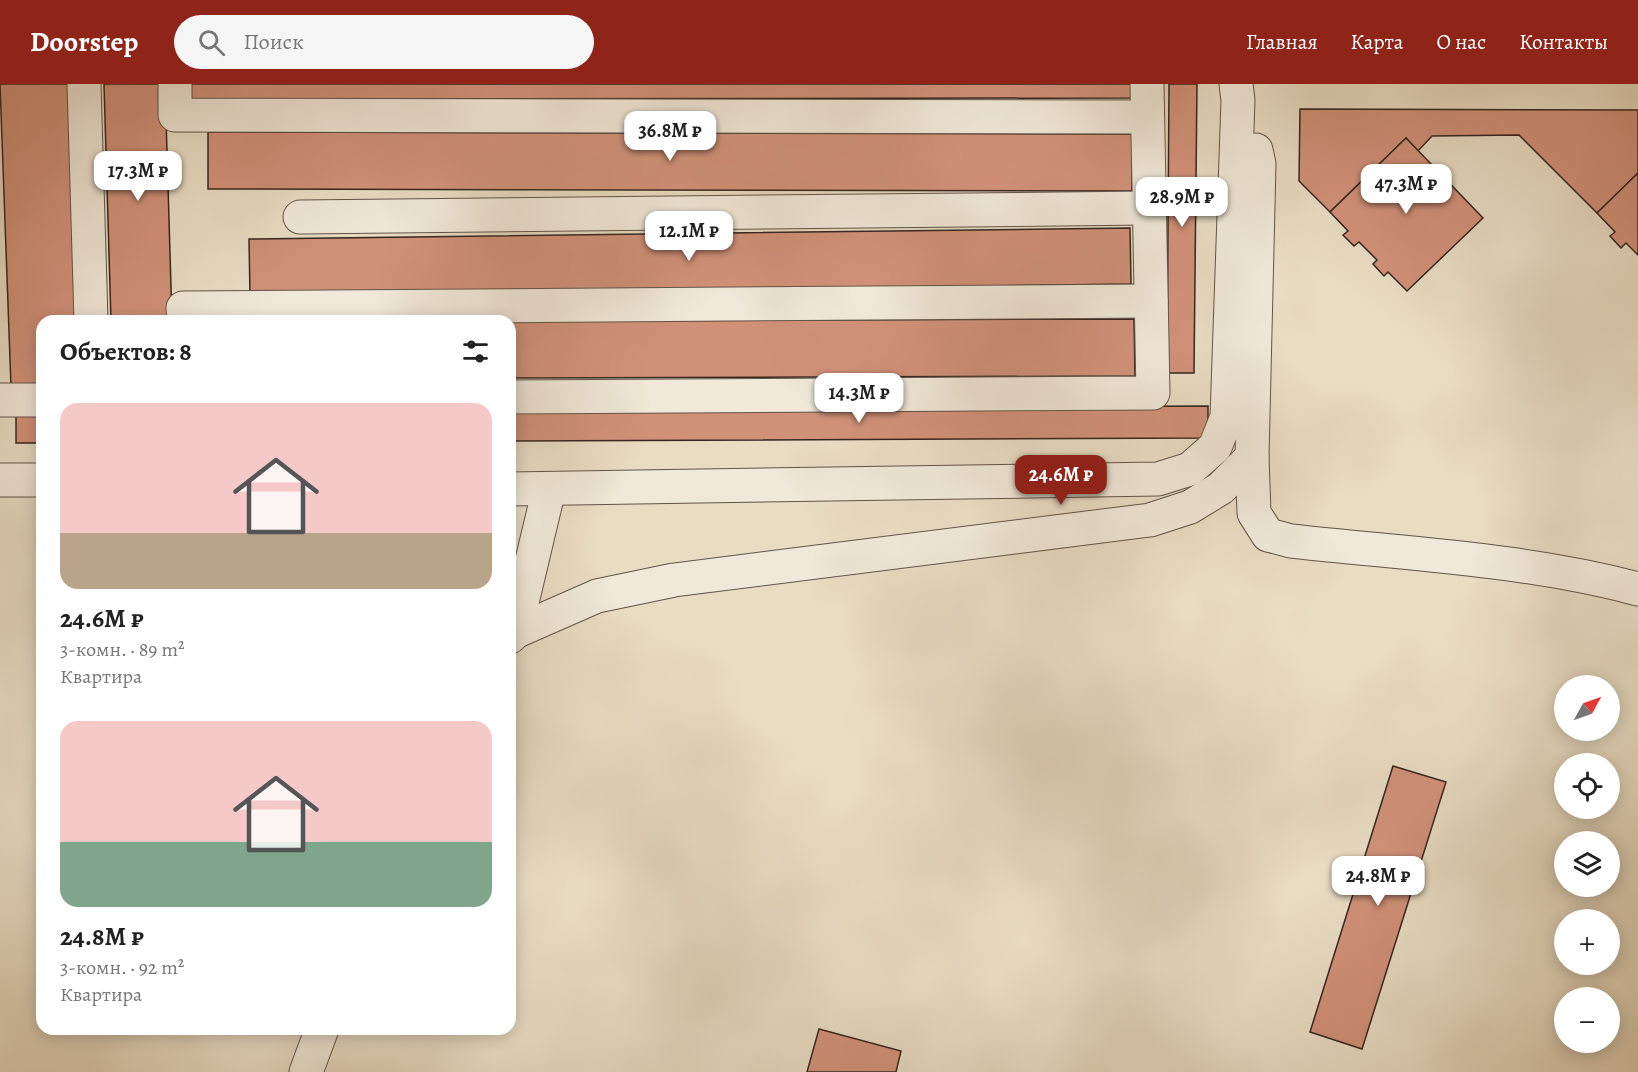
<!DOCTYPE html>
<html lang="ru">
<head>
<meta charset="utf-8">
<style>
  body { margin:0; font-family:Alegreya,serif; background:#f6f6f6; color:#222; height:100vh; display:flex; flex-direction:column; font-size:22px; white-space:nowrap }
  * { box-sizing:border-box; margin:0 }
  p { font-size:20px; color:#767676 }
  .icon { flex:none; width:33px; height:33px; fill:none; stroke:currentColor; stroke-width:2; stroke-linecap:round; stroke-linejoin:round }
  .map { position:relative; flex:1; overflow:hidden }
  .side { position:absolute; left:36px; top:231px; width:480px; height:720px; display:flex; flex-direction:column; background:#fff; border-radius:18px; box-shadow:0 3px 15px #0003 }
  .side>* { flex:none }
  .needle { width:39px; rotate:50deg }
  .buttons { position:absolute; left:1554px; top:591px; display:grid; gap:12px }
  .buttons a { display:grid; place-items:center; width:66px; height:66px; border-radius:50%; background:#fff; box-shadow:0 3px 15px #0003; font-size:30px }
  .price { position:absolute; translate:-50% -51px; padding:0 14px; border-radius:12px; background:#fff; color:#222; font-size:20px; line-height:39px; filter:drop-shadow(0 2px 3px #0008) }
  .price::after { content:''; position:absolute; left:50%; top:36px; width:18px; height:14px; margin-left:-9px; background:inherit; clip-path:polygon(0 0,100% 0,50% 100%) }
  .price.current { background:#8f2418; color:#fff }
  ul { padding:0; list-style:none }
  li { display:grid; align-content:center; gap:12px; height:318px; padding:0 24px }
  li span { display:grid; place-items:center; height:186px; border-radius:18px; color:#555 }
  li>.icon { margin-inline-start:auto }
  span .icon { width:108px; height:108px; fill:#fffc; stroke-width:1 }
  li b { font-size:26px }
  h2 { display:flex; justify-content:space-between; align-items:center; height:72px; padding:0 24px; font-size:26px }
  header { display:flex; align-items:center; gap:36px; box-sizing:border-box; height:84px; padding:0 30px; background:#8f2418; color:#fff }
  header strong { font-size:28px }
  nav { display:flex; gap:33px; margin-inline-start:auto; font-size:21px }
  .search { width:420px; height:54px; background:#f6f6f6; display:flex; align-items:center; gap:15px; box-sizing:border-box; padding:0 21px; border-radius:33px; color:#767676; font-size:22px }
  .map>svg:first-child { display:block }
</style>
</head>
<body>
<header>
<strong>Doorstep</strong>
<div class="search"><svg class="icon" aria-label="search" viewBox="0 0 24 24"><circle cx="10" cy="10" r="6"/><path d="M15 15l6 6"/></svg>Поиск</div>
<nav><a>Главная</a><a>Карта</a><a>О нас</a><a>Контакты</a></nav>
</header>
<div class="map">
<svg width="1638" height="988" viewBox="0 0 1638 988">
  <rect width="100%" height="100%" fill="#e8dcc3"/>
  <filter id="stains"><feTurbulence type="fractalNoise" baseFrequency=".00333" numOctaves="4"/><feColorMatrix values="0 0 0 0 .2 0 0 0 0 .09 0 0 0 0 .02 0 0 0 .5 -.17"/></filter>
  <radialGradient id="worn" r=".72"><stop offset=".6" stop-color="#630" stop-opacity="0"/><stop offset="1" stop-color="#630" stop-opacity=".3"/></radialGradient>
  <g fill="#d19179" stroke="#352620" stroke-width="1.5">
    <polygon points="0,0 68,0 76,237 42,237 42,302 11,303"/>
    <polygon points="104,0 165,0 172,237 111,237"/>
    <polygon points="186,0 1135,0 1135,14 187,15"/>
    <polygon points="1169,0 1197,0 1194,289 1167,289"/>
    <polygon points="1300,25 1638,26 1638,89 1597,129 1519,51 1432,52 1418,67 1406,54 1330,128 1299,97"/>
    <polygon points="208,48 1132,50 1132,107 208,105"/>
    <polygon points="1406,54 1483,134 1407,207 1388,188 1384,192 1373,180 1377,176 1359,158 1354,162 1343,151 1348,147 1330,128"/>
    <polygon points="1638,89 1638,171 1626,159 1621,164 1610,152 1615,148 1597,129"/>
    <polygon points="1130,144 1131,200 250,212 249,155"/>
    <polygon points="1134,235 1135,292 510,294 510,237 501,237"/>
    <polygon points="1208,322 1208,354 510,357 510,325"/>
    <rect x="16" y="327" width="26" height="32"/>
    <polygon points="1393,682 1446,698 1362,965 1310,948"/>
    <polygon points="819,945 901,967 896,988 807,988"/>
  </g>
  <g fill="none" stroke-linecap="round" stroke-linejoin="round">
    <g stroke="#625449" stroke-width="35">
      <g id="minor">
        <polyline points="84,0 91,237"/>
        <polyline points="175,0 175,31 1146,33"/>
        <path d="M1256,66L1259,80L1252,373L1254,429L1268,451L1291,457C1407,470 1525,475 1638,505"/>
        <polyline points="300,133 1148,124"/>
        <polyline points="184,237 183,224 1151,217"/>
        <polyline points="510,313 1153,309 1147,0"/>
        <polyline points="0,316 42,316"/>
        <polyline points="0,396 42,396"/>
        <polyline points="510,405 1158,395 1190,385 1215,363 1227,333 1238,16 1236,0"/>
        <polyline points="515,548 597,512 674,496 1150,436 1190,423 1221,404 1252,373"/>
        <polyline points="510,553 515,548 549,405"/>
        <polyline points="306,988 322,945"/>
      </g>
    </g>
    <use href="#minor" stroke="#f0e8d8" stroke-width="33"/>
  </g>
  <rect width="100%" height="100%" filter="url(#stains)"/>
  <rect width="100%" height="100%" fill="url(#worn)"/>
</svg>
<div class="buttons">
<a><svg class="needle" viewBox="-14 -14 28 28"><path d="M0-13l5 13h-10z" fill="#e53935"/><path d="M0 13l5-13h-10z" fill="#767676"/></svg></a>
<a><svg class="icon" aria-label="locate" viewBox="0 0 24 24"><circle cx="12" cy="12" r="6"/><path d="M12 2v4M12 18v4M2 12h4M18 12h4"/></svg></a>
<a><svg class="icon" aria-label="layers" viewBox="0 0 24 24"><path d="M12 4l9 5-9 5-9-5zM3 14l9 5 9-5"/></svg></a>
<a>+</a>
<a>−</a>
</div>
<b class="price" style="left:670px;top:78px">36.8M ₽</b>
<b class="price" style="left:138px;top:118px">17.3M ₽</b>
<b class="price" style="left:1406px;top:131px">47.3M ₽</b>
<b class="price" style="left:1182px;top:144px">28.9M ₽</b>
<b class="price" style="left:689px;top:178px">12.1M ₽</b>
<b class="price" style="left:859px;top:340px">14.3M ₽</b>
<b class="price current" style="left:1061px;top:422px">24.6M ₽</b>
<b class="price" style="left:1378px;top:823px">24.8M ₽</b>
<section class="side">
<h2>Объектов: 8<svg class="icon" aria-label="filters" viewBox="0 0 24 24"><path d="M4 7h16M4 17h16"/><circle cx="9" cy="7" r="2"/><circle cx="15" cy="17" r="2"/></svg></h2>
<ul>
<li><span style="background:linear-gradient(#f6c9c9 70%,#b9a48a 0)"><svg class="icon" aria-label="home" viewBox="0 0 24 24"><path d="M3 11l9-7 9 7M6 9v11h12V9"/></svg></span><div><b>24.6M ₽</b><p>3-комн. · 89 m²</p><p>Квартира</p></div></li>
<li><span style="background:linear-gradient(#f6c9c9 65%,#7fa58c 0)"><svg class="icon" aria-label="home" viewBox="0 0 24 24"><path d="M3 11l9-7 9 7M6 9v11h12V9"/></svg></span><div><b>24.8M ₽</b><p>3-комн. · 92 m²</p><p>Квартира</p></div></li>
</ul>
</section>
</div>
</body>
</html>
